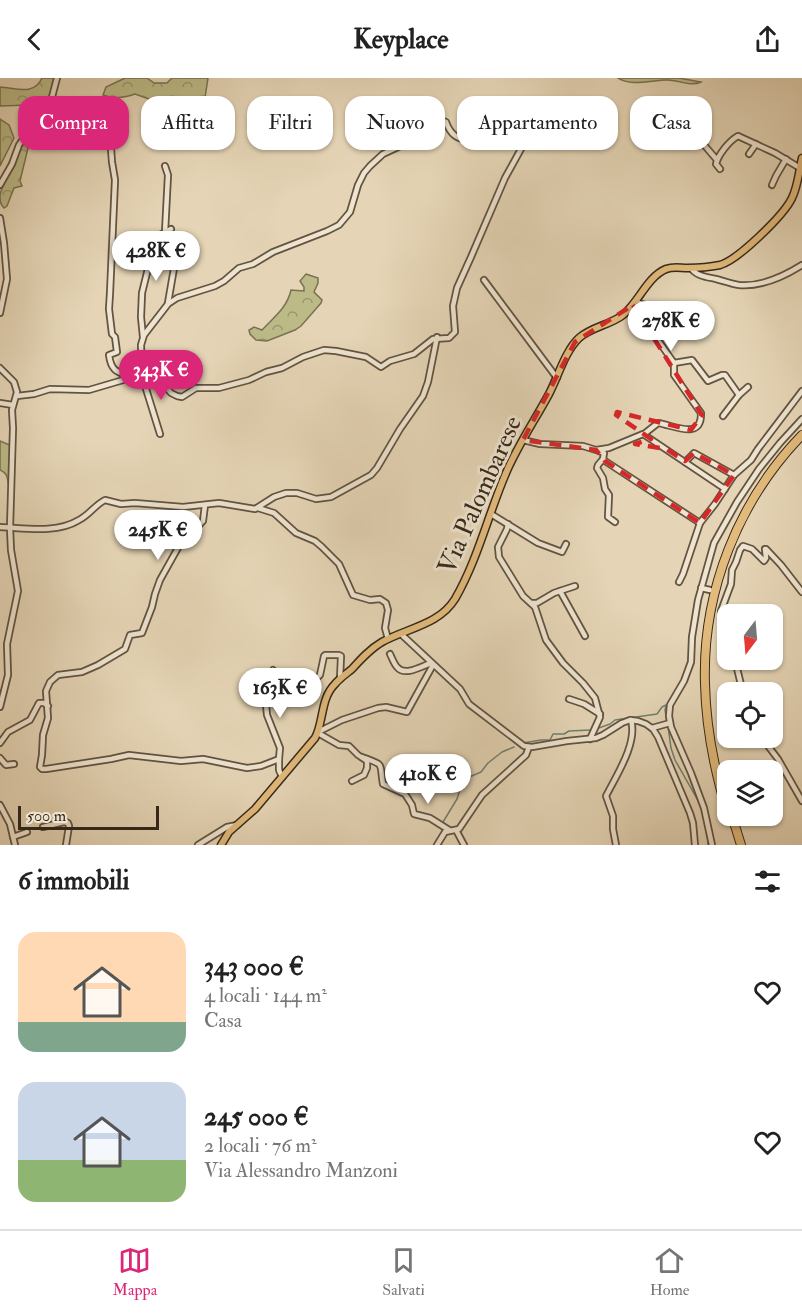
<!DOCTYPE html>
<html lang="it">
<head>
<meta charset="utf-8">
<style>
  body { margin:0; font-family:"IM FELL Double Pica",serif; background:#f6f6f6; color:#222; height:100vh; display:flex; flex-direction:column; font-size:22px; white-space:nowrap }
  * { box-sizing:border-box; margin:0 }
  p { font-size:20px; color:#767676 }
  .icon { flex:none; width:33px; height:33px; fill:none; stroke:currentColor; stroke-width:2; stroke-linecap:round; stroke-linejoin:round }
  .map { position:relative; height:767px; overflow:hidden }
  .drawer { display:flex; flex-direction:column; background:#fff; flex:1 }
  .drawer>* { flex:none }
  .top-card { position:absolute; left:18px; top:18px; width:766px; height:54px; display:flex; gap:12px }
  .needle { width:39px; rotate:196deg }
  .controls { position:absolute; left:717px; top:526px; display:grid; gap:12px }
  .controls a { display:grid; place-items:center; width:66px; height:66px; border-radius:12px; background:#fff; box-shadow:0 2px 4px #0004; font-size:30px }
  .scale { position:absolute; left:18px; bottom:15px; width:141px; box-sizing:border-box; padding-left:6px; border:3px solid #36291a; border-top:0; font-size:16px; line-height:21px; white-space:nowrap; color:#36291a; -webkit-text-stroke:4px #eee4d0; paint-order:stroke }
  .price { position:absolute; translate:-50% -51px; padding:0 14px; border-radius:21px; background:#fff; color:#222; font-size:20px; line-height:39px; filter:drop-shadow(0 2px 3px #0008) }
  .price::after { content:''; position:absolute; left:50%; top:36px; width:18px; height:14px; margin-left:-9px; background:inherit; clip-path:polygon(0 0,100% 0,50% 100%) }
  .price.current { background:#db2777; color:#fff }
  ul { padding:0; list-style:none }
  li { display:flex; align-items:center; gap:18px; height:150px; padding:0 18px }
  li span { display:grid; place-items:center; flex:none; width:168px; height:120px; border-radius:18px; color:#555 }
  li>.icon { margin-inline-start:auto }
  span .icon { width:72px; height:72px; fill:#fffc; stroke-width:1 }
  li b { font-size:26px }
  h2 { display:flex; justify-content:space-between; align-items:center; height:72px; padding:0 18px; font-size:26px }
  .pill { padding:0 21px; border-radius:18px; background:#fff; box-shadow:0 2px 4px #0004; font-size:21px; line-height:54px }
  .pill.current { background:#db2777; color:#fff }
  header { display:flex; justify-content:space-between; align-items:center; height:78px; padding:0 18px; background:#fff; font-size:27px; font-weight:700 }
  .menu { display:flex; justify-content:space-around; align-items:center; height:84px; border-top:2px solid #e0e0e0; background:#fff; font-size:16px; color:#767676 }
  .menu a { display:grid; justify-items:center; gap:3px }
  .menu .current { color:#db2777 }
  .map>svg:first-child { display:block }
</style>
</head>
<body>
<header><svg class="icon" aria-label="back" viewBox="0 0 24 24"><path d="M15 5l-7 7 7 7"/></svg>Keyplace<svg class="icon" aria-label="share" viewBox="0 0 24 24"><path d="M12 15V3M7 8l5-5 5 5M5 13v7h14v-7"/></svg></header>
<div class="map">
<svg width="802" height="767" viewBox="0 0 802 767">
  <defs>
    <pattern id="forest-crowns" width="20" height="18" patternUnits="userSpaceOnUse" patternTransform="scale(1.5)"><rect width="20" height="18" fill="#bcbb88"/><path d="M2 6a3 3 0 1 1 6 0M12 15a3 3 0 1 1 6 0" fill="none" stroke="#9a986e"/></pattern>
  </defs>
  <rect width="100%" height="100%" fill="#e5d5b6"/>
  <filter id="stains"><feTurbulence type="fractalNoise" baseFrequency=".00333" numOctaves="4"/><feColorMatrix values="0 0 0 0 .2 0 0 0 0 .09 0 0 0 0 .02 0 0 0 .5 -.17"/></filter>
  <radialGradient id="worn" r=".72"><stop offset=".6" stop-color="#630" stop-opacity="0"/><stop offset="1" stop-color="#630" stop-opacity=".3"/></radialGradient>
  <path fill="#bcbb88" stroke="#797251" stroke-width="1.5" d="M0,363L12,368L9,409C7,401 9,396 0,392Z"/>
  <g fill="url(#forest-crowns)" stroke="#797251" stroke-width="1.5">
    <path d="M42,0H55L51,17L40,26L34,25L29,27L0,28V9C16,10 34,18 42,0Z"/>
    <path d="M125,0H147L154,5H167L172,0H208L204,26C195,30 174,41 165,37C160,35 157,30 153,28L152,22L135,16C123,20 114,21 103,17L106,9Z"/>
    <path d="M618,0H679L701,4C691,9 678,2 667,2C652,2 631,9 618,0Z"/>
    <polygon points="0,41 9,47 14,60 0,88"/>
    <path d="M38,55L28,70L20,103L22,108L14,110L7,128L4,130C0,126 0,123 0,117C1,110 24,60 29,57C32,56 35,55 38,55Z"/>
    <path d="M306,196L318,200V205L314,214L322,222L321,225L301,248L295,252L267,263L256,262L250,256L249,252L254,249L262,252C274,239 287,230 291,212L304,213V209L300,203Z"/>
  </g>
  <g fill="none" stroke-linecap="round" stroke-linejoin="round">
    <g stroke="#707f72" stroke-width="1.5">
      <polyline points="666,628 665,632 667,644"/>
      <polyline points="668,648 671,670 675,682 700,726"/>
      <polyline points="596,651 610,646 615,642 657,636 662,629 666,627"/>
      <polyline points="523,665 541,662 550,662 553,656 564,656 569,653 591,652"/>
      <polyline points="445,747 443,744 457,721 459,715 460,707 463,703 467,700 481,694 488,685 502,674 514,669"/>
      <polyline points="707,753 708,767"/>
    </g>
    <g stroke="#625441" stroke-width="8">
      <g id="minor">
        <path d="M44,31L55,39L109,44L112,84L115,102L110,215L109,231L112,256L115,259L117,274L109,277C111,293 117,294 131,299"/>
        <polyline points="705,68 717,82"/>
        <polyline points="749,76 756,66"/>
        <path d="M720,91L716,86C718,77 729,63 738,58L775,75L800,90"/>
        <polyline points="0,107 12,86 19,67 52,19 57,0"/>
        <polyline points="772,107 776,98 786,81"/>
        <polyline points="0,140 4,165 7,201 0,235"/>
        <polyline points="165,154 168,97 165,88"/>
        <path d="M691,190C696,198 707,199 716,201C724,203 731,206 739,207C762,209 783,199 802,187"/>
        <polyline points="484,202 557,300"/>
        <polyline points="636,224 670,235"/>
        <polyline points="168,225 178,167"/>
        <polyline points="633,227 674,285"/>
        <polyline points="143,259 141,239 142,215 154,166 158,158 171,151"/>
        <polyline points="0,290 14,304 17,314 12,332 13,350 10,450 11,472 18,513 7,566 8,597 0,629"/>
        <polyline points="739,317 748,309"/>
        <path d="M17,318L34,316L50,311L89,312L130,300L142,298L160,302L171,315L177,318L182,319L196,310H219L249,302L266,294L282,290L303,279L324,272L336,273L366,279L381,289L390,283L414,276L433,261L449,260L455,254L453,228L457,210L471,179L505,100L521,71L518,59L507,51C486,59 456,74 446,44L443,43L411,63L383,76L370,88L364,95L358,107L350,134L339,147L327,153L273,174L253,186L239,190L224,203L215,208L177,220L168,226L144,257L141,267L142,298L160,356"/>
        <polyline points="0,325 13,327"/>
        <path d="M644,356L658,345C673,347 702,363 701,335L674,297V285L692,282L708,303L722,297H725L739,317L723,338"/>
        <polyline points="523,362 540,366 583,368 596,372 609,370 643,356 725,411"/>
        <polyline points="599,373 604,375 603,381 605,383 700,445"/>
        <polyline points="603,381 598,387 597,390 603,400 605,411 609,417 608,439 615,444"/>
        <polyline points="685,384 694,375 734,397"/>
        <polyline points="205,427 203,443 179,468 160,502 155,516 152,529 142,555 130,557 125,571 98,587 82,594 58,597 50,604 46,613 48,640 43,657 42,677 40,689 42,691 46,691 111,681 129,677 181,683 203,681 247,690 261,688 279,681 279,692 282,699"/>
        <polyline points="258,430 274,435 296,455 315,463 322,469 339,486 353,517 370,522 380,521 386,525 388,532 385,550 388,561"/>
        <polyline points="491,436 538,465 562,474 566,466"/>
        <polyline points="508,446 507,451 498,469 499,479 523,518 535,529 546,562 563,585 583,605 595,620 600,639 590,661"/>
        <path d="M0,449C25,450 56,456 79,442C89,437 95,427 105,422L121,426L135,425L183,429L219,425L255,431L274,419L286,415H297L316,421L331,419L371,397L377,390L400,351L423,318L428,304L437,259"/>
        <polyline points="679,504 683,496 700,445 715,426 734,397 751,382 758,371 802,313"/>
        <polyline points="701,510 710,512"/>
        <polyline points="560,513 585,558"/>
        <polyline points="531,525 537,525 554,515 575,508"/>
        <polyline points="401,556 460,611 469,626 524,668 532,669 567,663 596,660 603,657 622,645 630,642 638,643 646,646 653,651 658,659 690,735 693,745 695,767"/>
        <polyline points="728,556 722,543 721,533 731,506 732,492 736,484 740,472 743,468 752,471 764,483 766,480 765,471 766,471 781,487 802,514"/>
        <path d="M390,576C392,580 394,586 397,589C405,599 422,588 431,585"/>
        <polyline points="735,582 743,615"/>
        <polyline points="273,592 265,603 264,607 267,637 280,670 279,681"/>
        <polyline points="315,602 320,597 324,578 325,577 339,577 341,578 340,601"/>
        <polyline points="569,621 584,626 600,636"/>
        <polyline points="652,650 670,645"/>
        <polyline points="318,654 342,642 378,630 386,629 407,634 433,587"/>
        <polyline points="318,655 339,667 349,668 358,677 367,683 367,690 364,697 352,703"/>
        <polyline points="762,660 778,681 802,723"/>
        <polyline points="0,665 8,654 30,642 39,625 44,625 48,628"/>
        <path d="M362,679C386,688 379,684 383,706L405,716L412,727L414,736L430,740L449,752"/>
        <polyline points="0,680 6,687 14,686"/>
        <polyline points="0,727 10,746 15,767"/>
        <polyline points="43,749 64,744 68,745 69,748 66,767"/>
        <polyline points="456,752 464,767"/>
        <polyline points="13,759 27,754"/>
        <polyline points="198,767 227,749 237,747"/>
        <polyline points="437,767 445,754 459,751 482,717 526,677 529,669"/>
        <path d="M616,767L613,751V738L606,718C616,698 638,665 631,642"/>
        <polyline points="712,767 704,730 691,695 671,649 669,638 670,627 684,603 691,584 692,559 698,522 714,465 737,424 759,391 780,365 802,341"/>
      </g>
    </g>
    <g stroke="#36291a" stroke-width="9">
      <path id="major" d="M221,767L229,754L255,731L315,660C324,644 320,621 335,606C340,600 346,596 352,591C361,581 370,571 382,564C407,550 439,547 455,521C478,481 488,437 506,395C518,367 535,342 549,316C558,299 565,273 579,260C591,249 610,247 623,237C639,224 647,199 666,191C674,188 680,190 688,190C698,190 710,189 720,187C738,182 784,137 792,120C798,108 799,93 802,80"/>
    </g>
    <g stroke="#36291a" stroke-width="10">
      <g id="highway">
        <path d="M728,737C715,695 706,650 705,606C702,514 738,423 802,357"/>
        <polyline points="732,738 741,767"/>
      </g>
    </g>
    <use href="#minor" stroke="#eee4d0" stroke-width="4.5"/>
    <use href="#major" stroke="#e2ba7b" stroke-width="6"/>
    <use href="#highway" stroke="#e2ba7b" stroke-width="8"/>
  </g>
  <path fill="none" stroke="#d62828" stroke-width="4.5" stroke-dasharray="12 8" stroke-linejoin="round" d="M633,227L702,337L691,352L617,334L616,337L651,361L635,366L666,371L685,383L694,375L734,397L700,445L605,383L596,372L523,362L575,264Z"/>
  <g text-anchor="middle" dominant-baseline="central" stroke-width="6" stroke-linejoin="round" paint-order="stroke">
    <g font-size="26" fill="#36291a" stroke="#eee4d0">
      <text transform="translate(480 417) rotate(-66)">Via Palombarese</text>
    </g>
  </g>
  <rect width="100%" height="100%" filter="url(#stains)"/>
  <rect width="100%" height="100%" fill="url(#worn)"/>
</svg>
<div class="controls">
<a><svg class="needle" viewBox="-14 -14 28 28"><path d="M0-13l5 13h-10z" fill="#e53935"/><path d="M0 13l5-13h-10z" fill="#767676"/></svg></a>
<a><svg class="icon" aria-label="locate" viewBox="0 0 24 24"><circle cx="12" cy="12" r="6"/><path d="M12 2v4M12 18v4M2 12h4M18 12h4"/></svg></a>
<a><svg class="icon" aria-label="layers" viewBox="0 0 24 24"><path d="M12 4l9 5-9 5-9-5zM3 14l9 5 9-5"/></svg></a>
</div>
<div class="scale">500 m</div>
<b class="price" style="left:156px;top:204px">428K €</b>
<b class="price" style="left:671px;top:274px">278K €</b>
<b class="price current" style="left:161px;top:323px">343K €</b>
<b class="price" style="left:158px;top:483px">245K €</b>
<b class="price" style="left:280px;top:641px">163K €</b>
<b class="price" style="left:428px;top:727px">410K €</b>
<div class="top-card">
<a class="pill current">Compra</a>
<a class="pill">Affitta</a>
<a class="pill">Filtri</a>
<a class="pill">Nuovo</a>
<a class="pill">Appartamento</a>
<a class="pill">Casa</a>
</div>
</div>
<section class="drawer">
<h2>6 immobili<svg class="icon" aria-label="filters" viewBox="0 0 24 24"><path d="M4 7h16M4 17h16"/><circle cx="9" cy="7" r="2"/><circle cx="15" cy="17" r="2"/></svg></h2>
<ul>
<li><span style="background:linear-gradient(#ffd9b3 75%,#7fa58c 0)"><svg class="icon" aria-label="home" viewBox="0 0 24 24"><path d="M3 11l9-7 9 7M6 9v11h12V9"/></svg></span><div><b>343 000 €</b><p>4 locali · 144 m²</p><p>Casa</p></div><svg class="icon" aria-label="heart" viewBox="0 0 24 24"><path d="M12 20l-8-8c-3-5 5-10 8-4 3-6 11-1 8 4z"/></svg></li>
<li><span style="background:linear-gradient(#c9d6e8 65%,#8fb573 0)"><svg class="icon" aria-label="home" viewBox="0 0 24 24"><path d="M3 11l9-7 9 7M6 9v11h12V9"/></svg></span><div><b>245 000 €</b><p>2 locali · 76 m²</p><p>Via Alessandro Manzoni</p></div><svg class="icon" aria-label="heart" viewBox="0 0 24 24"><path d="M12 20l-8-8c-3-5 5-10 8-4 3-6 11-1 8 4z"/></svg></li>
</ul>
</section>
<nav class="menu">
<a class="current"><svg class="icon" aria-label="map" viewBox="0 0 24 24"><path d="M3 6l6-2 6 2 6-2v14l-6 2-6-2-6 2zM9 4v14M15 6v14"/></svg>Mappa</a>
<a><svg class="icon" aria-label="saved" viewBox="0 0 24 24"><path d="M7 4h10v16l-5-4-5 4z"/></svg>Salvati</a>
<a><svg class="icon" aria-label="home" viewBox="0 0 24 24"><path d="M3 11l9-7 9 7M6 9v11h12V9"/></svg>Home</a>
</nav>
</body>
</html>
